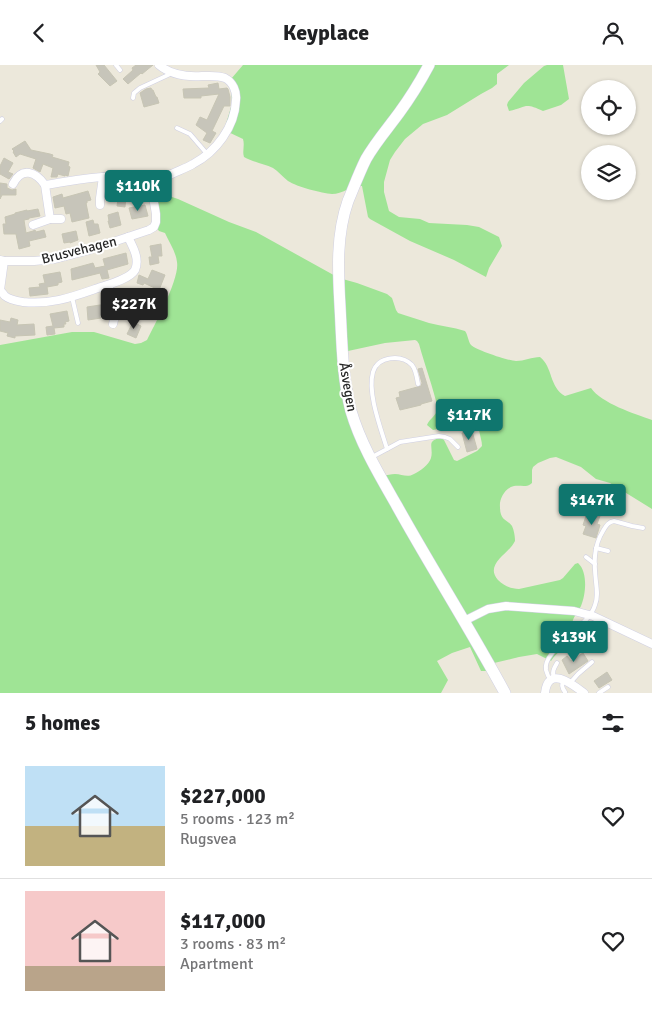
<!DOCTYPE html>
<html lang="en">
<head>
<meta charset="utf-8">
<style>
  body { margin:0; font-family:Signika,sans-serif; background:#f2f2f2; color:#202124; height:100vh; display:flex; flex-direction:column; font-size:19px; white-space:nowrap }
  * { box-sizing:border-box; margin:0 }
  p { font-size:16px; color:#757577 }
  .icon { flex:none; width:28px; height:28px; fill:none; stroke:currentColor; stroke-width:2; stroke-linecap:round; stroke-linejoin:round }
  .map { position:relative; height:628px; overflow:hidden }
  .sheet { display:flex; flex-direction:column; background:#fff; flex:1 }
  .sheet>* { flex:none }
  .buttons { position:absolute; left:581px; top:15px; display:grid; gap:10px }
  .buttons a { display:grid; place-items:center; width:55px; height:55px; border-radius:50%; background:#fff; box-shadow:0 1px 4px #0004; font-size:25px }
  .price { position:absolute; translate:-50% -42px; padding:0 11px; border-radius:5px; background:#0f766e; color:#fff; font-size:16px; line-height:32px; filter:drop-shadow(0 1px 2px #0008) }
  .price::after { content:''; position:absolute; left:50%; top:30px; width:15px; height:11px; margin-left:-8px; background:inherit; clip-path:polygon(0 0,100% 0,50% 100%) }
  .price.active { background:#222; color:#fff }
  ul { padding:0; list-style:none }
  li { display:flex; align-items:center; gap:15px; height:125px; padding:0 25px }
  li+li { border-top:1px solid #e0e0e0 }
  li span { display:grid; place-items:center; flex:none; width:140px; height:100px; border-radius:0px; color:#555 }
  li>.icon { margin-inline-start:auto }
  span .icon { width:60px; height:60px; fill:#fffc; stroke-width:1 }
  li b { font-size:21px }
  h2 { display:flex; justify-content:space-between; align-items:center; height:60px; padding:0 25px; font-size:21px }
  header { display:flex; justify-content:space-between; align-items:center; height:65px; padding:0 25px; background:#fff; font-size:22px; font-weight:700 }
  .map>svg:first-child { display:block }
</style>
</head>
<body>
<header><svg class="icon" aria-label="back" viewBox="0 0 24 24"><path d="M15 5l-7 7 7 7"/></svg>Keyplace<svg class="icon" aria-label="person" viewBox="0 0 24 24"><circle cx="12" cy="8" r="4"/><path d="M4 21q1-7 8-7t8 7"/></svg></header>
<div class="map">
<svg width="652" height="628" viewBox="0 0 652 628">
  <rect width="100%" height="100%" fill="#ece8db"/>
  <g fill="#9fe495" fill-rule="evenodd">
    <path d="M243,0H509L497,9V19L492,23L481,29L447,50L423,59L405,74L395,87L390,95L384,117V127L389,146L399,152L420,154L429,158L467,160L479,162L499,172L502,181L489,203L486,212L454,195L410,176L370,154L368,152L362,121C352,120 343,129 332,129C322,128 297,122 288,116C283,112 278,106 273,103C264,99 253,97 244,92C242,86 245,81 243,74L224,65L232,39L231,14Z"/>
    <path d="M547,0H563L569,34L561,40L543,46C524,37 527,42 509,46L507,40L508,37L524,18L544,1Z"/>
    <path d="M160,128L178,134L229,157L256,167L339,213L357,218L387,229L392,233L396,245L398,248C408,251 419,255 429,258C441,261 453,262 465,266C468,270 468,276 471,280C476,285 509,296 516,296C524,296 532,292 540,292C553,302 549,322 565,331L591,323C601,338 635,349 652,355V444L610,418L596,414L581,402L556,392L550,393L538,398L533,402L532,405V418C527,423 521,420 514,421C505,423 499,434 500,442C500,456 507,454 512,461C514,465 515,472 515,476C509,489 484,499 498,515C504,521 511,524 519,524L560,515L563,513L575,499L578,498C588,507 586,529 581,541C578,547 573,552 572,559C571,566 574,573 574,579C564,582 557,587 551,596L537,589L519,592L494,598L488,606H481L470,582L452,588L437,596L448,615L441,628H0V280L72,267H94L135,279L141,278L147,275C155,259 180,213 177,197C176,187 169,177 165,168L159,166L157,163L150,129ZM415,275L417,276L419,279C425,301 433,322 438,344C436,351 429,354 427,360L433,365C438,364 444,363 449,360C462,354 474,342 479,365C480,371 482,376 482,381L477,386L457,396L454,395L444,375L442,373C425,375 434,382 431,393C429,400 420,406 414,409C407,413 402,409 395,409C391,409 387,410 383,411L348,344V286L385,278Z"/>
  </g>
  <g fill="#c7c5ba" stroke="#c7c5b4">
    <polygon points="96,0 104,0 117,16 110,21 98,9 100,7"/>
    <polygon points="136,0 153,0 142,9 141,8 128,19 123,14 133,5 132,3"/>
    <polygon points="218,18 219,24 227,23 228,24 230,32 230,41 224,41 212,66 216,68 210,78 203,75 207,68 196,60 200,52 207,55 219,29 201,31 201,33 184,33 183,24 209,23 208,20"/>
    <polygon points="151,23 152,25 153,25 156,32 157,32 159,38 144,42 140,28 146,24"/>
    <polygon points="25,76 31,85 50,89 53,90 52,92 69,97 68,101 70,102 68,111 65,110 65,111 58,109 57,112 51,112 53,103 43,99 40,107 33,103 36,94 20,89 16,92 13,87 14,86 12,84"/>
    <polygon points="4,93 13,98 8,107 13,109 9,114 0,109 0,101"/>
    <polygon points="0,118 7,119 7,123 12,125 16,124 16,130 2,130 0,134"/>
    <polygon points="124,121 127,130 126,131 125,142 117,141 118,134 112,136 108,127"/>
    <polygon points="88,126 91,135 87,136 87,138 86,138 89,153 72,157 70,148 66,149 64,141 55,143 53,132 62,129 63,133"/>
    <polygon points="145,140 148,151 132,154 129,143"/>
    <polygon points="38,144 40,151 29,153 29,154 24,155 26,168 33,166 35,165 36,167 44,165 46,172 29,176 30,181 19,184 16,169 4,169 3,159 6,159 5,152 15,149 15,148 27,145 27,146"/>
    <polygon points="118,147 121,160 110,163 108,156 109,156 108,150"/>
    <polygon points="93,155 94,159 98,159 100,168 89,171 86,157"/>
    <polygon points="76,166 78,175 70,178 70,177 64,178 62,169"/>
    <polygon points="161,179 162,191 158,191 159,198 150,200 149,192 152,192 150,181"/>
    <polygon points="126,188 128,199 107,205 109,213 102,214 100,208 72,215 71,204 93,198 95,203 105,201 103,194"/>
    <polygon points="152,205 165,210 159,225 144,218 143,220 137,218 139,210 148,214"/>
    <polygon points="60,207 62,217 58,218 58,220 47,222 48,229 30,231 29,223 40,222 39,219 45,218 43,210"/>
    <polygon points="143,232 153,237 148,247 138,243 136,248 127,244 130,237 138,241"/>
    <polygon points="100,240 104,240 105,250 101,251 101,253 88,255 87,242"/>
    <polygon points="67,246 69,256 65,257 66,259 64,259 64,262 54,263 55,269 47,270 46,262 53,261 50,249"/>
    <polygon points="11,253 18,255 17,260 34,259 35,270 15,271 15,273 7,271 8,268 0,266 0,255 10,257"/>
    <polygon points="133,257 141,261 136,273 127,269"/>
    <polygon points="422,303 432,336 421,339 421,340 400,345 396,333 400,332 399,327 421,321 422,318 418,304"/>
    <polygon points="472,366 477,384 467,387 462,368"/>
    <polygon points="590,448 600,451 597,459 600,460 596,473 583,469 586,461 583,460 586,451 589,452"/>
    <polygon points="583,588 588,596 569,609 562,595 567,591 571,596"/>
    <polygon points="607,607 612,615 599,623 594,616"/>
  </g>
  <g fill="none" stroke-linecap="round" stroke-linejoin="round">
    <g stroke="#d0d0e3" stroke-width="5">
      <g id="lane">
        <polyline points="116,0 120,5"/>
        <polyline points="133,33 134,28 140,23 168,10 171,7"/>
        <polyline points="0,56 2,54"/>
        <polyline points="177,63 190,69 208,90"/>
        <polyline points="72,232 78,258"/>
        <polyline points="387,384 400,377 439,371 445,372 450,374 458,382"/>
        <path d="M372,392L387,384C381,364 367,328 373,307C378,291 401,289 412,300C416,305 417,313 418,319"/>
        <polyline points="596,483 608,486"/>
        <polyline points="586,492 595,499"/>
        <path d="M555,614C551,608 554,603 557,598"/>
        <path d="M564,614C561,620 562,623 565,627"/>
        <path d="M551,616C549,613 547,609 546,605C542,585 589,562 595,540C598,533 597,525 596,517C594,499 593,482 603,466C606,461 608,457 614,456L632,461L643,463"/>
        <polyline points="570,618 578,609 592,597"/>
        <polyline points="599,628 608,622"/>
      </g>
    </g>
    <g stroke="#d0d0e3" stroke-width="9">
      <g id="street">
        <path d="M13,119C22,101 36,107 45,120C82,115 119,102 152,126"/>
        <polyline points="100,140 100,133 103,112"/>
        <polyline points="50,154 61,154"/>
        <polyline points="33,160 50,154 45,120"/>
        <path d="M0,195L4,196H34L55,194L86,186L149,165L154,162L156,157V149L152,126C157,122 161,116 166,112C174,107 185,104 193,99C216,87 235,62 236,35C237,27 233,17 225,13C218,10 210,11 202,11C187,12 171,10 159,0"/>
        <path d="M4,196L0,225C2,227 3,229 5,231C10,235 17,236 23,237C51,240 72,232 98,223C107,220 130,214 135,205C140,194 133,182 128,172"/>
        <polyline points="108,220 115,244 115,251 113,259"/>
        <polyline points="464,556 488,544 506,541 574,546 593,551 652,579"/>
        <path d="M545,628C548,600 572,619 584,628"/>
      </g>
    </g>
    <g stroke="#d0d0e3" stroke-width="12">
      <path id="secondary" d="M429,0C420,17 410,33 399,48C388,63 375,78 366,94C359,108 354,122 348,136C336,170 338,206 340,241C342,276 342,312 351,346C361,380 380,411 397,441C432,504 471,565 505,628"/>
    </g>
    <use href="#lane" stroke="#fff" stroke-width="4"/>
    <use href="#street" stroke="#fff" stroke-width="8"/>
    <use href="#secondary" stroke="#fff" stroke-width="11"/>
  </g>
  <g text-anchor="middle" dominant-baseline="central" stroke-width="4" stroke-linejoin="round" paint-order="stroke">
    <g font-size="14" fill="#292929" stroke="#fff">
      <text transform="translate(79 185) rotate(-14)">Brusvehagen</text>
      <text transform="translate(348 322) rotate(80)">Åsvegen</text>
    </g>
  </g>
</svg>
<div class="buttons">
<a><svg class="icon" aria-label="locate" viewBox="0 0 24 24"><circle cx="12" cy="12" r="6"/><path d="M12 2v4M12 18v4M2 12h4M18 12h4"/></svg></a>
<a><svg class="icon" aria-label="layers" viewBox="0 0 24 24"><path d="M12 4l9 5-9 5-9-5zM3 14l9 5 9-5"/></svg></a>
</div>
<b class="price" style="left:138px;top:147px">$110K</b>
<b class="price active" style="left:134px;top:265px">$227K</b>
<b class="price" style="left:469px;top:376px">$117K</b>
<b class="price" style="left:592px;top:461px">$147K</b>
<b class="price" style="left:574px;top:598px">$139K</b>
</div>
<section class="sheet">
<h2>5 homes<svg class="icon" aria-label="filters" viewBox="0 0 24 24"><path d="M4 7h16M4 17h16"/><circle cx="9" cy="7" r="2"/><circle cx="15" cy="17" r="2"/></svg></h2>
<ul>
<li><span style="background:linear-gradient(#bfe0f5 60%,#c2b280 0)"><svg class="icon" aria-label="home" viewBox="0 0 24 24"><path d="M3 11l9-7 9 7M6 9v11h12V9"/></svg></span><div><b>$227,000</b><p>5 rooms · 123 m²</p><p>Rugsvea</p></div><svg class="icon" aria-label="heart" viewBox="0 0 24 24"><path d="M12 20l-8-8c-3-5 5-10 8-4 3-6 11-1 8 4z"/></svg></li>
<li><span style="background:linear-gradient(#f6c9c9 75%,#b9a48a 0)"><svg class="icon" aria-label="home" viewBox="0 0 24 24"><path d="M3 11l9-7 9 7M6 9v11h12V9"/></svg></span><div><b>$117,000</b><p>3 rooms · 83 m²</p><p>Apartment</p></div><svg class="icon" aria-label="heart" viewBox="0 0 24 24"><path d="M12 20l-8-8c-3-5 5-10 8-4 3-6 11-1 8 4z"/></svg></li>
</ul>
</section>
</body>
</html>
